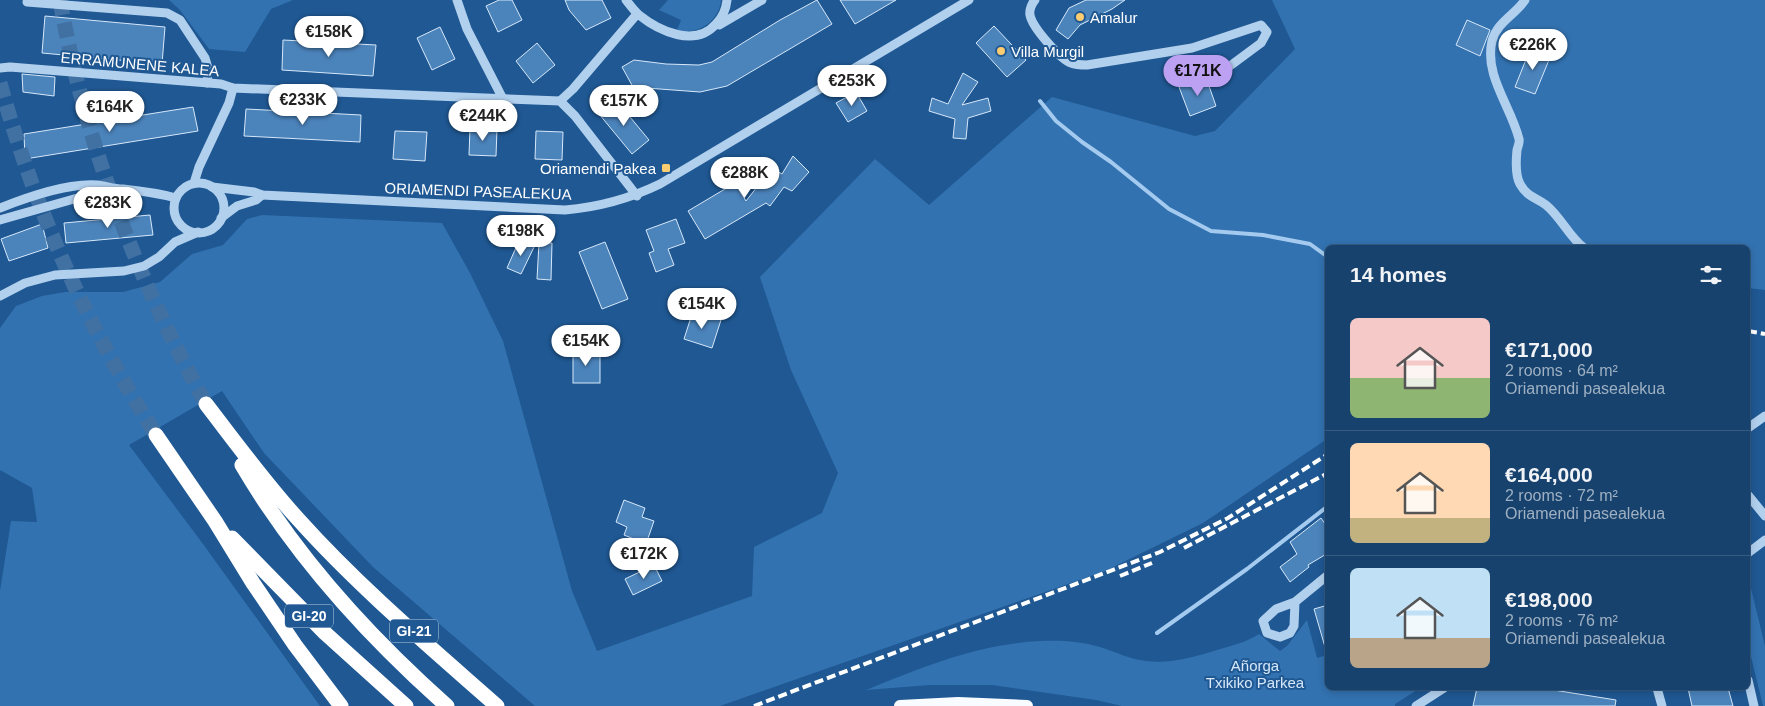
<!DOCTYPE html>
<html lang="en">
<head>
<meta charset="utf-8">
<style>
  body { margin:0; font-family:Helvetica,sans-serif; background:#204973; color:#f1f3f6; height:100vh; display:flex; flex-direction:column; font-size:19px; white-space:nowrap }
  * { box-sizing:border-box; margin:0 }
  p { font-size:16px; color:#9eb0c2 }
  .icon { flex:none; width:28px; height:28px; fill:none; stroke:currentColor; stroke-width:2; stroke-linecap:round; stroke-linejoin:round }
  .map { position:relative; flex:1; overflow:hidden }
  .drawer { position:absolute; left:1325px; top:245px; width:425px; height:445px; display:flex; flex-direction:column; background:#17426e; border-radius:8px; box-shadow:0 2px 8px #0003,0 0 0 1px #365b81 }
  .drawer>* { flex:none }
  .price { position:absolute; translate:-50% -42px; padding:0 11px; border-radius:18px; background:#fff; color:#222; font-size:16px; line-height:32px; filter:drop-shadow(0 1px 2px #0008) }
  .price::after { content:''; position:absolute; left:50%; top:30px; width:15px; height:11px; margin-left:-8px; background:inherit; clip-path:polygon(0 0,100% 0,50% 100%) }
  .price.current { background:#bca0f2; color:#111 }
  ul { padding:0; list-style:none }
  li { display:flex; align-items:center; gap:15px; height:125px; padding:0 25px }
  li+li { border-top:1px solid #365b81 }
  li span { display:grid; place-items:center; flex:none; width:140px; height:100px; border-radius:8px; color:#555 }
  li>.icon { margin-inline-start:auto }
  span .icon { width:60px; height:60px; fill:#fffc; stroke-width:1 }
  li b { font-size:21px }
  h2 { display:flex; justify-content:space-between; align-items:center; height:60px; padding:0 25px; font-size:21px }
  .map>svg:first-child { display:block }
</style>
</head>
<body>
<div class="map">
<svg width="1765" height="706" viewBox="0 0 1765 706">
  <rect width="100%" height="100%" fill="#1f5893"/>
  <g fill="#3272b0">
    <polygon points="169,0 293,0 271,9 245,52 209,49 180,10"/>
    <path d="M668,0H721C720,16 706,30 689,31C686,32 681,30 677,30L681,20L659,10Z"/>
    <polygon points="1272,0 1765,0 1765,290 1748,288 1748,248 1328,248 1327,439 1203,523 1105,571 720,706 535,706 373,567 264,453 222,391 129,445 203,544 320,706 0,706 0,591 11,521 37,522 32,488 0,470 0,328 16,306 42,296 65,292 123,292 160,282 192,254 223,245 247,219 262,215 442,223 470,273 503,341 572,591 597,651 752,596 754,547 822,513 838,473 791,370 760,277 875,159 929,205 1052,97 1195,136 1215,131 1295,49"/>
    <polygon points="1748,576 1765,646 1765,706 1763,706 1748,644"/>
    <path d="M1307,620L1317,658L1327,655L1328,688H1420L1395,704V706H1122L1096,700L992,685H930L866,690C922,667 978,644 1040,641C1060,640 1080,641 1100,647C1116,652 1129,659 1146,661C1171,664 1194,657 1217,650C1233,645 1245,643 1259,634L1280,651L1287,646Z"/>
  </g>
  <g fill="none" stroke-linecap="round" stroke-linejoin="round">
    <g stroke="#a4cbef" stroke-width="4">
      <polyline points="1040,101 1056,121 1082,142 1111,162 1169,209 1211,231 1263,235 1310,244 1328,257"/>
      <polyline points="1157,633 1247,569 1328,506"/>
    </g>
  </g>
  <g fill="#4b83bb" stroke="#d6e8fa">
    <polygon points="499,0 512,0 522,20 498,32 486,6"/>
    <polygon points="565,0 602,0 611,18 586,30 569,10"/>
    <polygon points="817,0 832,24 727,86 700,92 633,87 622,67 634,60 666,64 699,65 712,62 780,20"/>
    <polygon points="840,0 896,0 855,24"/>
    <polygon points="1086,0 1125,0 1112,9 1080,25 1068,39 1056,30 1069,8"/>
    <polygon points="45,16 165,27 162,64 42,53"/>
    <polygon points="1467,20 1490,30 1480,56 1456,45"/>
    <polygon points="994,26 1026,60 1007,77 976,43"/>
    <polygon points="440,27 455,59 432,70 417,38"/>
    <polygon points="283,40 376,45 373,76 282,70"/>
    <polygon points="537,43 555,65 533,83 516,61"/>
    <polygon points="1531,47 1551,55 1535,94 1515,87"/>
    <polygon points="963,73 978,82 962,105 988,98 991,111 968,118 966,139 953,138 955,119 929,111 932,98 948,104"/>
    <polygon points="22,74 55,77 54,96 23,92"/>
    <polygon points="1206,77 1205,81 1209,86 1216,106 1190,116 1179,87"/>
    <polygon points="856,92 867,111 848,122 836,103"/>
    <polygon points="616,100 649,140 632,154 599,114"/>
    <polygon points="193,107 198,131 25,159 24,134"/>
    <polygon points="246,109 361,115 360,142 244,136"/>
    <polygon points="470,128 497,129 496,156 469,155"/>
    <polygon points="395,131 427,132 425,161 393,159"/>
    <polygon points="536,131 563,132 562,160 535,159"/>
    <polygon points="793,156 809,172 792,191 784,187 770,206 766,203 705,239 688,211 735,183 746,201 772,168 782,174"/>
    <polygon points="150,215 153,235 66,243 64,223"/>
    <polygon points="676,219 685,243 668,249 674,265 656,272 649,253 654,251 646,230"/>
    <polygon points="42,224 48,248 9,261 1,239"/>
    <polygon points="605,242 628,299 602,309 579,252"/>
    <polygon points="518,243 536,243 521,274 507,268"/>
    <polygon points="539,243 552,243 551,280 537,279"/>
    <polygon points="693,311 721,320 712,348 684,339"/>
    <rect x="573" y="351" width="27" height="32"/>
    <polygon points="624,500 645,508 642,517 654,521 646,544 624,535 627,527 616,522"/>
    <polygon points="1321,518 1328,528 1328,553 1308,565 1309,567 1290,582 1280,567 1297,554 1290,542"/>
    <polygon points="654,565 662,581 633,595 625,579"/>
    <polygon points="1328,605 1328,647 1325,647 1314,609"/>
    <polygon points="1477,688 1541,688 1616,700 1615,706 1473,706"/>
    <polygon points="1688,688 1728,688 1733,706 1692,706"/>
  </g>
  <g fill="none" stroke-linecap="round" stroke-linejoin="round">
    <g stroke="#4171a3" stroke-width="15" stroke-dasharray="15 8" stroke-linecap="butt">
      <path d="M60,0C85,143 136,277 206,404"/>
      <path d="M0,83C35,210 86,324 156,435"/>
    </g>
    <g stroke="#b1d0ee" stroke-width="9">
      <polyline points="457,0 467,29 503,99"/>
      <path d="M626,0C630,5 634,11 639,15C659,31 695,48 716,24C723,17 726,10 727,0"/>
      <path d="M1035,0C1032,3 1029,10 1030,15C1032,27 1060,59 1071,63C1076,65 1082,65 1087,65L1192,48L1261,25L1267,32L1261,43L1211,80"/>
      <path d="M1525,0C1515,15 1497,22 1492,41C1484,76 1511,106 1519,139C1520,142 1518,146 1517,150C1516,160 1515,175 1520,184C1528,198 1536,197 1546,205C1561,217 1569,237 1584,248"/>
      <polyline points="27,2 167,13 180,20 205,58 208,68 207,83"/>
      <polyline points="719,25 762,0"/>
      <polyline points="0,68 10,67 221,84 233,88 560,101 575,116 637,196"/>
      <polyline points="560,101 573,89 637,14"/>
      <polyline points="194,183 199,167 229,103 233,88"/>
      <circle cx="199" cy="208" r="25"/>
      <path d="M212,187L254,192L262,195L565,210C600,207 629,199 660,184L969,0"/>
      <path d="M0,208C28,197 67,183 97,185C106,186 114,189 123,189C142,191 158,193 176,198"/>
      <polyline points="221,218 237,206 256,200 262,195"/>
      <polyline points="0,220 74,199 117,191"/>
      <polyline points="0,296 25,283 55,275 124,271 144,266 159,257 175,242 198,232"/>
      <polyline points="1748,428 1765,416"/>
      <polyline points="1748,495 1765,516"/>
      <polyline points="1748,553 1765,540"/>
      <polyline points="1295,602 1294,626 1290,633 1280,637 1267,633 1263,621 1276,609 1295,602 1328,575"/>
      <polyline points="1748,680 1754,706"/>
      <polyline points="1657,688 1662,706"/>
      <polyline points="1416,706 1444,688"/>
    </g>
    <polyline stroke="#f8fbff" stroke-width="12" points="900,706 958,703 1027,706"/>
    <g stroke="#fff" stroke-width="15">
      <path d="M206,404C236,443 265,483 298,519C359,587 429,646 497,706"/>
      <polyline points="156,435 215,521 253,583 295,645 341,706"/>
      <path d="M242,465C296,557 368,636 447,706"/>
      <polyline points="232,538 325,633 406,706"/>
    </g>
    <g stroke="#fff" stroke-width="4" stroke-dasharray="9 4" stroke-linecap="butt">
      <polyline points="1748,331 1765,334"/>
      <polyline points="1184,548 1328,473"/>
      <polyline points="1120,576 1152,563"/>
      <polyline points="754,706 1160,552 1228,518 1328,454"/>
    </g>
  </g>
  <g fill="#fccc71" stroke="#1f5893" stroke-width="2">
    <circle cx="1080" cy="17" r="5"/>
    <circle cx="1001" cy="51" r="5"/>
    <rect x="661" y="163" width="10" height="10" rx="2.5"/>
  </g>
  <g text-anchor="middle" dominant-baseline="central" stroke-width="4" stroke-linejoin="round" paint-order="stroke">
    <g fill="#1f5893" stroke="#bccddf" stroke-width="1">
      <rect x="285" y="604.5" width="48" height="23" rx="4"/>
      <rect x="390" y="619.5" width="48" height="23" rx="4"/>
    </g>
    <g font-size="14" font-weight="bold" fill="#fff">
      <text x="309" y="616">GI-20</text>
      <text x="414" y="631">GI-21</text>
    </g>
    <g font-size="15" fill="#fff" stroke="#1f5893" text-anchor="start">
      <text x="1090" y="17">Amalur</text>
      <text x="1011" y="51">Villa Murgil</text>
      <text x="656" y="168" text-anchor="end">Oriamendi Pakea</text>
    </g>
    <g font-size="15" fill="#fff" stroke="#1f5893">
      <text transform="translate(140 64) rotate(5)">ERRAMUNENE KALEA</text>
      <text transform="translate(478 191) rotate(2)">ORIAMENDI PASEALEKUA</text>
    </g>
    <g font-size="15" fill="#d6e8fa" stroke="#1f5893">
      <text x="1255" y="665">Añorga<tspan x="1255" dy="17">Txikiko Parkea</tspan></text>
    </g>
  </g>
</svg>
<b class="price" style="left:329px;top:58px">€158K</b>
<b class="price" style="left:1533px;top:71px">€226K</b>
<b class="price current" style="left:1198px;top:97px">€171K</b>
<b class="price" style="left:852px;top:107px">€253K</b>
<b class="price" style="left:303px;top:126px">€233K</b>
<b class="price" style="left:624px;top:127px">€157K</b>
<b class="price" style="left:110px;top:133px">€164K</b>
<b class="price" style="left:483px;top:142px">€244K</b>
<b class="price" style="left:745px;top:199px">€288K</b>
<b class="price" style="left:108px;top:229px">€283K</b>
<b class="price" style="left:521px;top:257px">€198K</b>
<b class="price" style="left:702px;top:330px">€154K</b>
<b class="price" style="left:586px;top:367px">€154K</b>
<b class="price" style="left:644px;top:580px">€172K</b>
<section class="drawer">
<h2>14 homes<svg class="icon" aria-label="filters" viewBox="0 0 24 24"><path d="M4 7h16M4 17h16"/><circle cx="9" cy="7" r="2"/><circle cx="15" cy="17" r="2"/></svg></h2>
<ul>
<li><span style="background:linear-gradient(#f6c9c9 60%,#8fb573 0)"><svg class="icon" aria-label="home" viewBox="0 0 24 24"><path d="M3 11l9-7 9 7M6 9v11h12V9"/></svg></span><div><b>€171,000</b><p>2 rooms · 64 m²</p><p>Oriamendi pasealekua</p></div></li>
<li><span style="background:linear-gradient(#ffd9b3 75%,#c2b280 0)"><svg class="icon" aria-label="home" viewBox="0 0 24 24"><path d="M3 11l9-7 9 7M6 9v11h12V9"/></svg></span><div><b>€164,000</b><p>2 rooms · 72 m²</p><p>Oriamendi pasealekua</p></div></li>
<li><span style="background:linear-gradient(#bfe0f5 70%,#b9a48a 0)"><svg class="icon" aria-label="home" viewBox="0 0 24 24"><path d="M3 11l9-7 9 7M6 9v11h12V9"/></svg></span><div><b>€198,000</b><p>2 rooms · 76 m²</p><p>Oriamendi pasealekua</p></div></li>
</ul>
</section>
</div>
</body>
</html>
